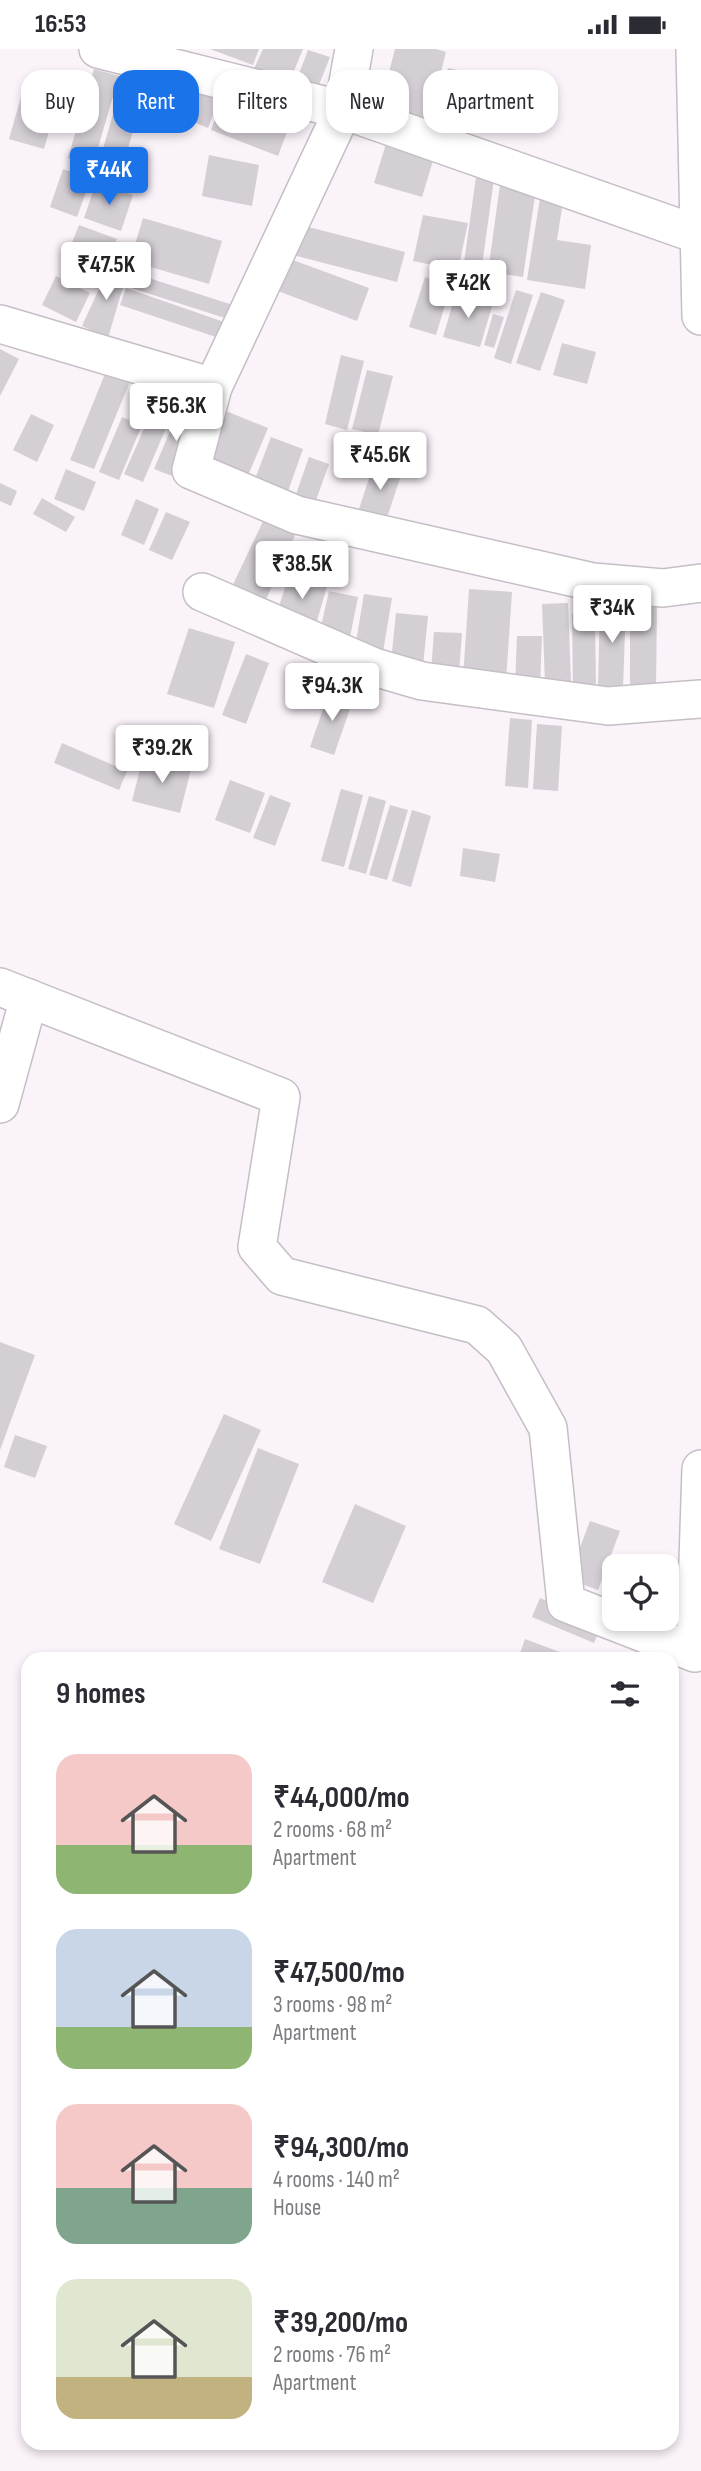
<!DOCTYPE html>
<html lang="en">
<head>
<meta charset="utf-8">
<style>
  body { margin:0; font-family:"Sofia Sans Condensed",sans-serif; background:#f2f2f3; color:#2b2b33; height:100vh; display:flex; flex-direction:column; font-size:26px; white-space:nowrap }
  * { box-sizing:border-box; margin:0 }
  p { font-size:23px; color:#7c7c81 }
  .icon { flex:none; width:38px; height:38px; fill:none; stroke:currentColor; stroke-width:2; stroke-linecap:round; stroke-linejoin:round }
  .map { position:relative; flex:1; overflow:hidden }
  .details { position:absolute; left:21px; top:1603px; width:658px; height:798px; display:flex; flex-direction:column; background:#fff; border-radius:21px; box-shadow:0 4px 10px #0003 }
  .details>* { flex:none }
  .guide { position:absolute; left:21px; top:21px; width:660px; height:63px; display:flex; gap:14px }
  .fabs { position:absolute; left:602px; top:1505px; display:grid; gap:14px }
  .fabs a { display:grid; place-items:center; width:77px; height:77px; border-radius:14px; background:#fff; box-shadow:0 4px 10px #0003; font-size:35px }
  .price { position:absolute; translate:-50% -60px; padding:0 16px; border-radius:7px; background:#fff; color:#222; font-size:23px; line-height:46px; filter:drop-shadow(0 2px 4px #0008) }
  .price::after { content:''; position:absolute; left:50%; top:42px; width:21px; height:16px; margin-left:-10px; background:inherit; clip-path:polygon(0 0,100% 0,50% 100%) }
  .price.active { background:#1a73e8; color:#fff }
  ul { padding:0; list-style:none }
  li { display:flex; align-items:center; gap:21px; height:175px; padding:0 35px }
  li span { display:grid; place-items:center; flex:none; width:196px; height:140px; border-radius:21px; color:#555 }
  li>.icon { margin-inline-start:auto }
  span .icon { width:84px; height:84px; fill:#fffc; stroke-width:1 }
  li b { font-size:30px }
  h2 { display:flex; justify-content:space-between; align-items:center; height:84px; padding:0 35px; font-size:30px }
  .tag { padding:0 24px; border-radius:21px; background:#fff; box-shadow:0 4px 10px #0003; font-size:24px; line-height:63px }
  .tag.active { background:#1a73e8; color:#fff }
  .status { display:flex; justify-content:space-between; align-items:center; height:49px; padding:0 35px; background:#fff; direction:ltr }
  .status svg { height:19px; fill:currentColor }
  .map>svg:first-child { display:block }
</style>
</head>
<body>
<div class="status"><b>16:53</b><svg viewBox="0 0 49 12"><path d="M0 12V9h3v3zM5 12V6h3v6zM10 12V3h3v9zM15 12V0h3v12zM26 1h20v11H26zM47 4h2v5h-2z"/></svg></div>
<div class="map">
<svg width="701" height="2422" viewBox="0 0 701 2422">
  <rect width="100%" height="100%" fill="#faf3fa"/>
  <g fill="#d4ced5">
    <polygon points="210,0 259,0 253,16"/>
    <polygon points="263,0 303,0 289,34 254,20"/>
    <polygon points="395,0 436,0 446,3 429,71 380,58"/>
    <polygon points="308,1 330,8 315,46 294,38"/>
    <polygon points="448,19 487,27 476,76 438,68"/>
    <polygon points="94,20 119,27 93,116 68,109"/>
    <polygon points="162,20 191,32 176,72 147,61"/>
    <polygon points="27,27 62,37 44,100 9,90"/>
    <polygon points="124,28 147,35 120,126 97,120"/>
    <polygon points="201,28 224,38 208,79 184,69"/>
    <polygon points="496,30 529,38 518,84 485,77"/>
    <polygon points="229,34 296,59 278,107 211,81"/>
    <polygon points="388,88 436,102 422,148 374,134"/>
    <polygon points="209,106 259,116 252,157 202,147"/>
    <polygon points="63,120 91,129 77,168 50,158"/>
    <polygon points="476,128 494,130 481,224 463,221"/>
    <polygon points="501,128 537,133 523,228 488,223"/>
    <polygon points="96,134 133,146 121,182 84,169"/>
    <polygon points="540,149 563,152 557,191 591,196 585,240 527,231"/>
    <polygon points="423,166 468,174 458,221 413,212"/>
    <polygon points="143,169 222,192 209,235 130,212"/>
    <polygon points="79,176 117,190 101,231 63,217"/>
    <polygon points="301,176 405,203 397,233 293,206"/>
    <polygon points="282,207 369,239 357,272 270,239"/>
    <polygon points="111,214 128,221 108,289 82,277"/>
    <polygon points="130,223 233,256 228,270 125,237"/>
    <polygon points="56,227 90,244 76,273 42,256"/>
    <polygon points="425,228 451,236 436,286 409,278"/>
    <polygon points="126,239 227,274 222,290 120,256"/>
    <polygon points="516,241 533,246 511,315 494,309"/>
    <polygon points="456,243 493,254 480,298 443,288"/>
    <polygon points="541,243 565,251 540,322 516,314"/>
    <polygon points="493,265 504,268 494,299 484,296"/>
    <polygon points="562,294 596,303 587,335 553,326"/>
    <polygon points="0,300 19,310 0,347"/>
    <polygon points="341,306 364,312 347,381 325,375"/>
    <polygon points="107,320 131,330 94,420 70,411"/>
    <polygon points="367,321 393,327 378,386 352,380"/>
    <polygon points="179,361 197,368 172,427 154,420"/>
    <polygon points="226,362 268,379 247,429 205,412"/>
    <polygon points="151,364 169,372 143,433 124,425"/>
    <polygon points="31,365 54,376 37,413 13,401"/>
    <polygon points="122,368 142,376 119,431 99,423"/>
    <polygon points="271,388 303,400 286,448 253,435"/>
    <polygon points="309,408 329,415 315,454 295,448"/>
    <polygon points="376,408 404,417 384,478 356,469"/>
    <polygon points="66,420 96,433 84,462 54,450"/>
    <polygon points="0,434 17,442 11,457 0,452"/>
    <polygon points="42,449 75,468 66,483 33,465"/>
    <polygon points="136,450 159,460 144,496 121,486"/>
    <polygon points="166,463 190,473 172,511 149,501"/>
    <polygon points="265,468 297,482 262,559 229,544"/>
    <polygon points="289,526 327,537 315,579 276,567"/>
    <polygon points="469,540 512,543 506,632 463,629"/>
    <polygon points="329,542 358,548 350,588 320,582"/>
    <polygon points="364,545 392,549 383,603 355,599"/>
    <polygon points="630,552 657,552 656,642 630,642"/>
    <polygon points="568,554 571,634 545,634 542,555"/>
    <polygon points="600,555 626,555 623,639 598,638"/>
    <polygon points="396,564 428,567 423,617 391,613"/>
    <polygon points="572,565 595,565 596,642 573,642"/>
    <polygon points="189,579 235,593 214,659 167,645"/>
    <polygon points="434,583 462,584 459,624 431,622"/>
    <polygon points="517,587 542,587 540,638 515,637"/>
    <polygon points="246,605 269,614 246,675 222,666"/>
    <polygon points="329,643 353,651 334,706 310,698"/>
    <polygon points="510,669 532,671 528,739 505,737"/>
    <polygon points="537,675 562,677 558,742 533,740"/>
    <polygon points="62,694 127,722 119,741 54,714"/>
    <polygon points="143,708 191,720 180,764 132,752"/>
    <polygon points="230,731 265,744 250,784 215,771"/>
    <polygon points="341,740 363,746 344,818 321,812"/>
    <polygon points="270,746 291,754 275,797 253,789"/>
    <polygon points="369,747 386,752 366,825 348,820"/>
    <polygon points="390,756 408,761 387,831 369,826"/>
    <polygon points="412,761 431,767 411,838 392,832"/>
    <polygon points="463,799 500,805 495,833 460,827"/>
    <polygon points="0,1293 35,1306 0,1401"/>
    <polygon points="224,1365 261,1381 211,1492 174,1475"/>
    <polygon points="15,1386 47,1397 35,1429 4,1418"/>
    <polygon points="258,1399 299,1415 260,1515 219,1500"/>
    <polygon points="355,1455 406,1477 373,1554 322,1533"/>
    <polygon points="590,1472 620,1482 598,1541 568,1530"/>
    <polygon points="614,1515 614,1555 601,1550"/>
    <polygon points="540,1549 603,1574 594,1594 532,1568"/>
    <polygon points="525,1590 579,1610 518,1610"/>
  </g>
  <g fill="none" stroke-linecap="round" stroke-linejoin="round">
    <g stroke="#c5bfc5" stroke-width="40">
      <g id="minor">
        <polyline points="98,0 343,61 699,186"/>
        <polyline points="354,0 343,61 213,338 191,421 297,466 593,533 663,539 701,534"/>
        <polyline points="695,0 701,267"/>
        <polyline points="0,275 213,338"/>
        <polyline points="202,543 374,618 422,632 608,657 701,650"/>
        <polyline points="0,938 281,1048 257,1198 282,1227 477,1276 504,1300 548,1379 566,1554 695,1604 701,1420"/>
        <polyline points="0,1055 29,949"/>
      </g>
    </g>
    <use href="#minor" stroke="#fff" stroke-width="37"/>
  </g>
</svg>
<div class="fabs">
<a><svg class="icon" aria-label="locate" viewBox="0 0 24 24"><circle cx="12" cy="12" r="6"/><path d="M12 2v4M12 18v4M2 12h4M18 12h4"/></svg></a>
</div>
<b class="price active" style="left:109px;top:158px">₹44K</b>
<b class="price" style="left:106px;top:253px">₹47.5K</b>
<b class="price" style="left:468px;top:271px">₹42K</b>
<b class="price" style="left:176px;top:394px">₹56.3K</b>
<b class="price" style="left:380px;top:443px">₹45.6K</b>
<b class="price" style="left:302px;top:552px">₹38.5K</b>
<b class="price" style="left:612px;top:596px">₹34K</b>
<b class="price" style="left:332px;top:674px">₹94.3K</b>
<b class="price" style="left:162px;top:736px">₹39.2K</b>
<div class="guide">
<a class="tag">Buy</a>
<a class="tag active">Rent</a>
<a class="tag">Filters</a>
<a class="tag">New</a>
<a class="tag">Apartment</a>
</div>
<section class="details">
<h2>9 homes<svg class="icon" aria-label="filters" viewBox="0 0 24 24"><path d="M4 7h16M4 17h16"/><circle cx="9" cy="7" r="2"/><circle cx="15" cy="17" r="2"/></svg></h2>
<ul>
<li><span style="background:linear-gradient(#f6c9c9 65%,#8fb573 0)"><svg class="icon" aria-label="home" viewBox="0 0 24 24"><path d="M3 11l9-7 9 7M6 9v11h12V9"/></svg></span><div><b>₹44,000/mo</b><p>2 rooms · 68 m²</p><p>Apartment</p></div></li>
<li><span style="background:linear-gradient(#c9d6e8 70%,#8fb573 0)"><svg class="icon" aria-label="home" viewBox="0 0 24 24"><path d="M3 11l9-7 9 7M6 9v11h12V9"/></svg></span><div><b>₹47,500/mo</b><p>3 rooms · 98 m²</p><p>Apartment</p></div></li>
<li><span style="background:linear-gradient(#f6c9c9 60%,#7fa58c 0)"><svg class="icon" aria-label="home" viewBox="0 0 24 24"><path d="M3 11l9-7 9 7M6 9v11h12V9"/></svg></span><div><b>₹94,300/mo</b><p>4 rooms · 140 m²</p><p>House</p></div></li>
<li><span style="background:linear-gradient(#dfe7d0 70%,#c2b280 0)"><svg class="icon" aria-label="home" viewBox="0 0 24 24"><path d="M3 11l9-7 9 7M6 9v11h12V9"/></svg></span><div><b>₹39,200/mo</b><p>2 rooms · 76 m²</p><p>Apartment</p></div></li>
</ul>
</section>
</div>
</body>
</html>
